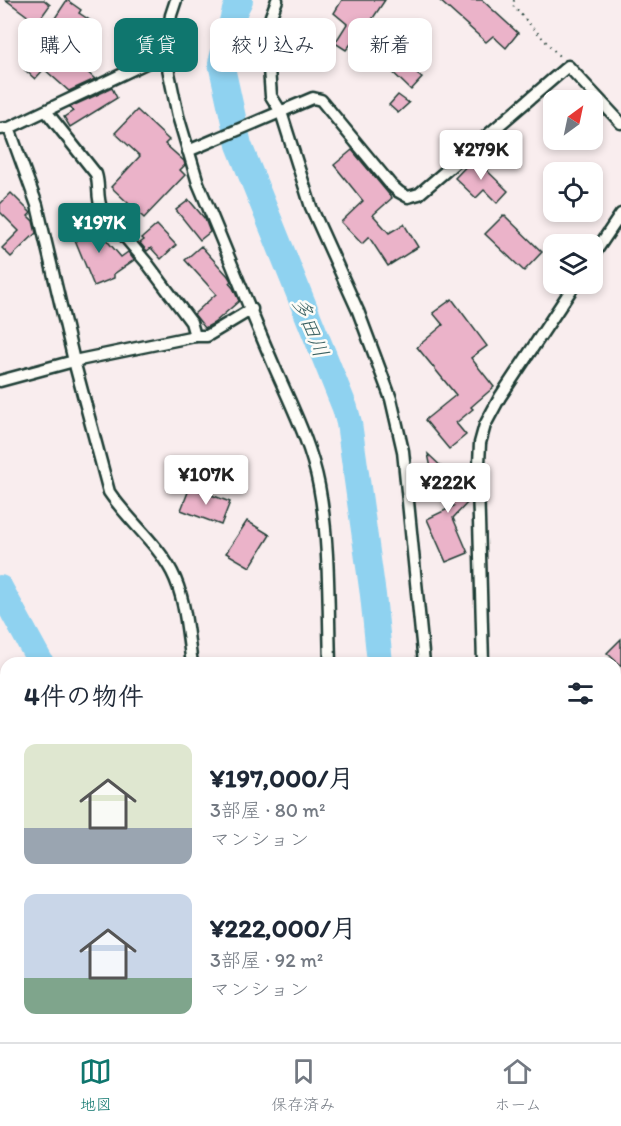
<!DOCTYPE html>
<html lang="ja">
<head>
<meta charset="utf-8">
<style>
  body { margin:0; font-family:Itim,"Klee One",sans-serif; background:#f6f6f7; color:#1f2937; height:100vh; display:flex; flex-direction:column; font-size:22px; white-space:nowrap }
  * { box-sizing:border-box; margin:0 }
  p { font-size:20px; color:#747a83 }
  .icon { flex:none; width:33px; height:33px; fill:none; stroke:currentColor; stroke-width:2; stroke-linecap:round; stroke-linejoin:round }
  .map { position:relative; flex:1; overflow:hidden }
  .details { position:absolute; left:0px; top:657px; width:621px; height:386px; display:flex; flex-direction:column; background:#fff; border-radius:18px 18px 0 0; box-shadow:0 3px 9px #0003 }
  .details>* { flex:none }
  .banner { position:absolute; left:18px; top:18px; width:585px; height:54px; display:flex; gap:12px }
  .needle { width:39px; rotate:33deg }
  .controls { position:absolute; left:543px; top:90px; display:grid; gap:12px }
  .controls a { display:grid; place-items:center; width:60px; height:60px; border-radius:12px; background:#fff; box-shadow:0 3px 9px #0003; font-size:30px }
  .price { position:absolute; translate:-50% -51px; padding:0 14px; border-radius:6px; background:#fff; color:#222; font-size:20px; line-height:39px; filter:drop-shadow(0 2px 3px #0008) }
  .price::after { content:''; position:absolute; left:50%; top:36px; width:18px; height:14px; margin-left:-9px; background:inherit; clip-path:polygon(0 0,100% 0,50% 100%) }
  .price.active { background:#0f766e; color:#fff }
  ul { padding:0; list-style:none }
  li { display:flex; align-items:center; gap:18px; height:150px; padding:0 24px }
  li span { display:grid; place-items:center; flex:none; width:168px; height:120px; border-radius:12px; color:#555 }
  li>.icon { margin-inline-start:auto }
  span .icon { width:72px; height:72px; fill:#fffc; stroke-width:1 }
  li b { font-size:26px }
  h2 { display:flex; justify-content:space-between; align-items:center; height:72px; padding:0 24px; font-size:26px }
  .tag { padding:0 21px; border-radius:12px; background:#fff; box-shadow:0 3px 9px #0003; font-size:21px; line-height:54px }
  .tag.active { background:#0f766e; color:#fff }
  .menu { display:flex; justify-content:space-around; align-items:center; height:84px; border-top:2px solid #e0e1e3; background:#fff; font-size:16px; color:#747a83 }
  .menu a { display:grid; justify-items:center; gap:3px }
  .menu .active { color:#0f766e }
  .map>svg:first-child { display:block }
</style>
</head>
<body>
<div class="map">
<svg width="621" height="1042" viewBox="0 0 621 1042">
  <rect width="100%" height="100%" fill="#f9edee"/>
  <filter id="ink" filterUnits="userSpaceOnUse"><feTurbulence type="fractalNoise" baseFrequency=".0167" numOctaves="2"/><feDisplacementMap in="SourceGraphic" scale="12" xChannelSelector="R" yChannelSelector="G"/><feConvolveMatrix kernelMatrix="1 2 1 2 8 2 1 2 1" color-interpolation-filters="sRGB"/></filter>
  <g filter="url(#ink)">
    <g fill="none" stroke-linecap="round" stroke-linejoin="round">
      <g stroke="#8fd2f0" stroke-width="26">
        <polyline points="240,0 235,10 221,63 239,145 345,408 349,423 373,595 380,663"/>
        <polyline points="0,588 41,663"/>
        <polyline points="155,1036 156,1042"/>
        <polyline points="478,1036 480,1042"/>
      </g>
    </g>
    <g fill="#ebb3c9" stroke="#1f3d34" stroke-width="1.5">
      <polygon points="6,0 44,0 50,5 37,23"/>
      <polygon points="67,0 81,10 79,13 94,23 85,37 55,18"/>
      <polygon points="342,0 385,0 361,36 359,34 346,50 335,43 347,24 334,13"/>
      <polygon points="439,0 482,0 518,33 506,48 493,36 486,42"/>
      <polygon points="27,31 59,51 61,49 70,57 83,41 99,53 85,70 95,79 69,91 44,69 35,79 25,70 41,53 21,40"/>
      <polygon points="417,45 430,57 417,74 422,78 411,90 378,58 391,47 405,61"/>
      <polygon points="112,88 117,98 70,127 64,117 73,111 70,107"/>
      <polygon points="398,95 409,103 398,113 389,105"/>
      <polygon points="137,110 169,140 165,144 184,161 185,165 180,170 185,175 144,218 111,187 140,156 115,133"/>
      <polygon points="352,150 392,198 373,215 389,233 404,224 418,247 388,266 369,237 362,244 341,222 363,201 334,165"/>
      <polygon points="474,158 508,191 497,203 484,190 476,198 455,178"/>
      <polygon points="11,193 31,213 28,216 33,221 36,233 11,257 2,248 19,231 0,212 0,204"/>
      <polygon points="189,200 205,219 210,232 200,240 176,210"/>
      <polygon points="504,215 542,252 524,271 485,234"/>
      <polygon points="91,222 121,257 128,252 134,260 114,274 114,278 94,286 71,230"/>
      <polygon points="157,225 176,245 161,259 151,248 147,251 140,243 144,240 142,238"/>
      <polygon points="201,246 228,276 231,281 229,283 233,288 239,301 214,323 205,328 194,314 216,294 185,260"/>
      <polygon points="452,299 487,346 471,358 494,387 471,407 473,409 456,423 466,435 449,449 425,420 456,395 417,347 443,325 433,313"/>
      <polygon points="428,454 463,487 460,490 466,501 471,499 453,518 468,553 446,562 427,519 454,506 429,480 433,477"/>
      <polygon points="190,487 230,502 221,525 181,510"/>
      <polygon points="247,521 270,535 250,567 226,553"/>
      <polygon points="621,639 621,666 607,653"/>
    </g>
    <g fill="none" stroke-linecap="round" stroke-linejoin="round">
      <g stroke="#1f3d34" stroke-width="15">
        <g id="street">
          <path d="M176,0L171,15L165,54L178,116L198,183C224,244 248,306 275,368C292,407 311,444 319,486C330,544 328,605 330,663"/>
          <polyline points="277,0 271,16 268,55 271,96 281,112 311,207 358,311 391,399 403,451 424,663"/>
          <path d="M46,111L96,174C100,186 96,198 102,210L147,263L191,322L195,336"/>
          <path d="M9,128L37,205L74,361L109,492C128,520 156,542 172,572C186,599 187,633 192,663"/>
          <polyline points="0,129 9,128 165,54"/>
          <polyline points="188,151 313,98 321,100 391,185 399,192 408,197 419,194 568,66 621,123"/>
          <polyline points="592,257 621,214"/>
          <polyline points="0,381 74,361 195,336 207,336 252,309"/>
          <polyline points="483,663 478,484 480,443 485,425 500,397 575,284"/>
          <polyline points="615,829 621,837"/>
          <polyline points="420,1036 424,1042"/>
          <polyline points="542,1036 545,1042"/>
        </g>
      </g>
      <g stroke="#1f3d34" stroke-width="21">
        <g id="secondary">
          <polyline points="615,794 621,788"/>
          <polyline points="272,1042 280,1036"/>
        </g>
      </g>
      <polyline stroke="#1f3d34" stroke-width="2" stroke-dasharray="1.5 4.5" stroke-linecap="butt" points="514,0 513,6 560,57"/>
      <use href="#street" stroke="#fdfcf7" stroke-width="10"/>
      <use href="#secondary" stroke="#fdfcf7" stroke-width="16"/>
    </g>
  </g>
  <g text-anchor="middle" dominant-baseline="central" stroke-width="5" stroke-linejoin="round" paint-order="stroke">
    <g font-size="21" font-style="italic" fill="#3b6263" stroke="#fdfcf7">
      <text transform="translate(311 327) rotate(68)">多田川</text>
    </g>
  </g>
</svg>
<div class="controls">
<a><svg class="needle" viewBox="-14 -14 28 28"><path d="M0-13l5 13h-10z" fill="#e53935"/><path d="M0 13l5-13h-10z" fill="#747a83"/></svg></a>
<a><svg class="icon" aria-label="locate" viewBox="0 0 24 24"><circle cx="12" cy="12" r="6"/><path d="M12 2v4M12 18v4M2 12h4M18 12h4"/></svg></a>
<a><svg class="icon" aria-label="layers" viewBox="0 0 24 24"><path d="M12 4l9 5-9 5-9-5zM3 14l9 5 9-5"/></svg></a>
</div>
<b class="price" style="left:481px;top:181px">¥279K</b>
<b class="price active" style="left:99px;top:254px">¥197K</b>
<b class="price" style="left:206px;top:506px">¥107K</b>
<b class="price" style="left:448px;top:514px">¥222K</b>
<div class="banner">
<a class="tag">購入</a>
<a class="tag active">賃貸</a>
<a class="tag">絞り込み</a>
<a class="tag">新着</a>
</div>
<section class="details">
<h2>4件の物件<svg class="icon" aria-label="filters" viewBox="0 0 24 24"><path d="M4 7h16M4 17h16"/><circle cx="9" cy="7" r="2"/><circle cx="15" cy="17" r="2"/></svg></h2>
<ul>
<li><span style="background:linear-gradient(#dfe7d0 70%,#9aa5b1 0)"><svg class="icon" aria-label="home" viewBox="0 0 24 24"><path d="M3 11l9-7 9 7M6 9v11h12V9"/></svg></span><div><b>¥197,000/月</b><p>3部屋 · 80 m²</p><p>マンション</p></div></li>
<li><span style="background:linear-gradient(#c9d6e8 70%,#7fa58c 0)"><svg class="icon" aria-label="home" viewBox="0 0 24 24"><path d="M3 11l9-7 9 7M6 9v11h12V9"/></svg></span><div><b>¥222,000/月</b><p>3部屋 · 92 m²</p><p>マンション</p></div></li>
</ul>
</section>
</div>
<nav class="menu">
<a class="active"><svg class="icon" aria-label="map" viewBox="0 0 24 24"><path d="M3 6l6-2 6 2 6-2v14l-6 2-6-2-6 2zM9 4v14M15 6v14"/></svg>地図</a>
<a><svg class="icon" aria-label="saved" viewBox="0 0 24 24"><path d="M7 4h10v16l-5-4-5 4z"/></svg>保存済み</a>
<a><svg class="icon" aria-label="home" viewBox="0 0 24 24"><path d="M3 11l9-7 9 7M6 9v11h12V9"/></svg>ホーム</a>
</nav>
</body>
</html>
